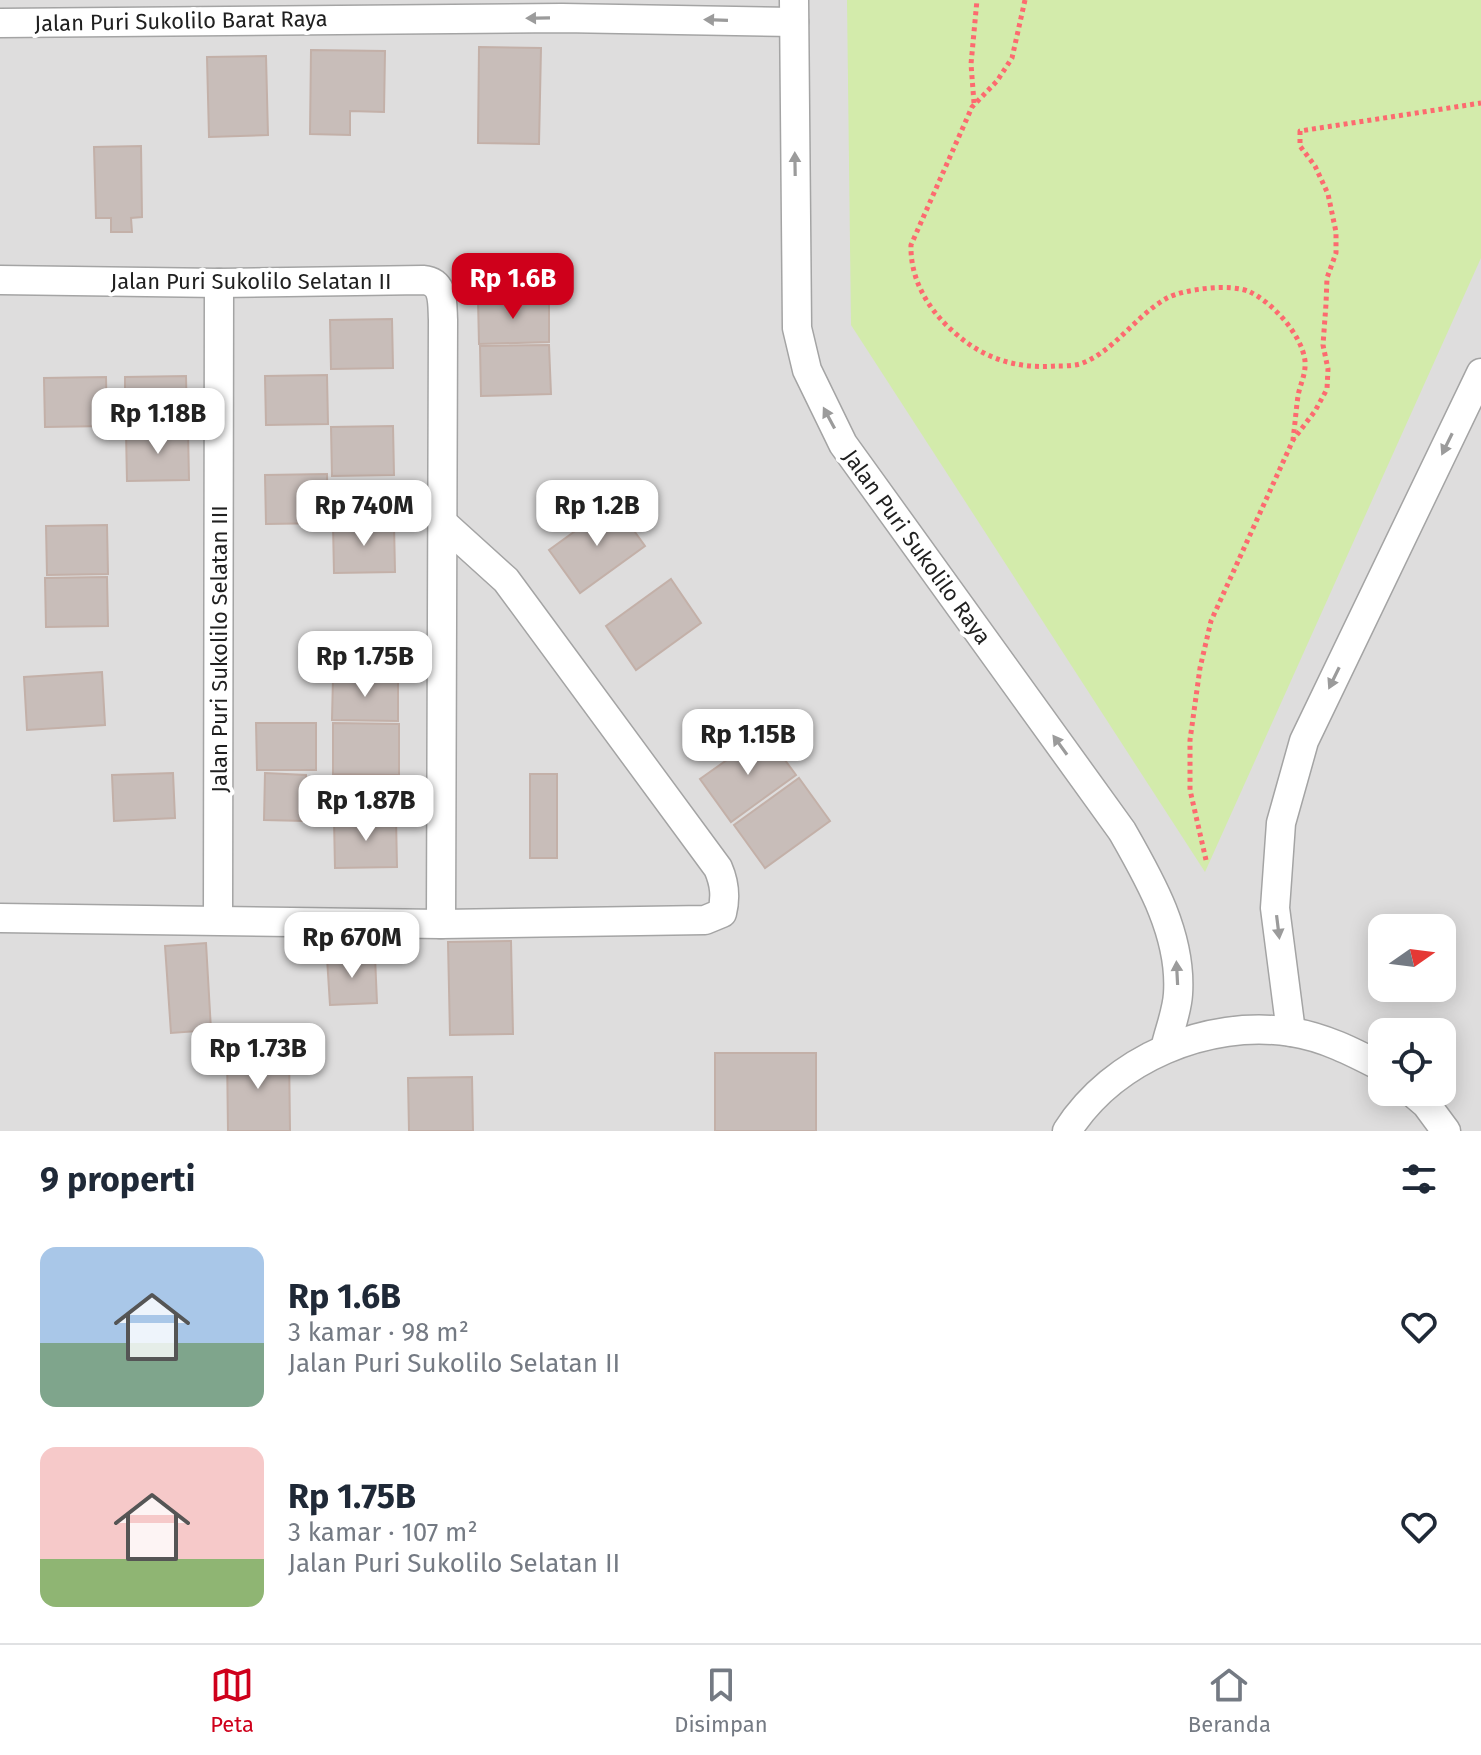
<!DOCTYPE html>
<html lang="id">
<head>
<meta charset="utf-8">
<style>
  body { margin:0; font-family:"Fira Sans",sans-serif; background:#f2f2f3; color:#1f2937; height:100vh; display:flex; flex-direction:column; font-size:30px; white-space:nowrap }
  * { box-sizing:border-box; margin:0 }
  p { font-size:26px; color:#747a83 }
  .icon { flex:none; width:44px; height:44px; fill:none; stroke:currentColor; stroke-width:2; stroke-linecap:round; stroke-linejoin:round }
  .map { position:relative; height:1131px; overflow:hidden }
  .details { display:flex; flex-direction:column; background:#fff; flex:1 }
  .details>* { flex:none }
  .needle { width:52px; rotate:76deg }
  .tools { position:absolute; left:1368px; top:914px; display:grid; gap:16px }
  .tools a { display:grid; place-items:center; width:88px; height:88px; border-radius:16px; background:#fff; box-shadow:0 4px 20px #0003; font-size:40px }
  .price { position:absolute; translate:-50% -68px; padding:0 18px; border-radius:16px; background:#fff; color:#222; font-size:26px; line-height:52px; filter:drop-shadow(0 2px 4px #0008) }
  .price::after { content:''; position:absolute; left:50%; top:48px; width:24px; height:18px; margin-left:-12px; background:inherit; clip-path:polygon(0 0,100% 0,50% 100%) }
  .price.selected { background:#cf001b; color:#fff }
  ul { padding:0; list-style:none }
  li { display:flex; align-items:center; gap:24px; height:200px; padding:0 40px }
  li span { display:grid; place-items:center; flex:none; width:224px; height:160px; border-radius:16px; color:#555 }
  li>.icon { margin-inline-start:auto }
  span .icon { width:96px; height:96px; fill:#fffc; stroke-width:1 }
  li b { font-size:34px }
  h2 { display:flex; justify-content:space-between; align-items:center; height:96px; padding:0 40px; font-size:34px }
  .tabs { display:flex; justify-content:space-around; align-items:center; height:112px; border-top:2px solid #e0e1e3; background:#fff; font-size:22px; color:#747a83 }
  .tabs a { display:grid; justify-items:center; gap:4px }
  .tabs .selected { color:#cf001b }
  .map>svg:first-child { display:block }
</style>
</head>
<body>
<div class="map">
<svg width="1481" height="1131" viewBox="0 0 1481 1131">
  <rect width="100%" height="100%" fill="#f0ebe6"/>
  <path fill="#dedddd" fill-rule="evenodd" d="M0,0H1481V1131H0ZM1382,928H1442V988H1382ZM1382,1032H1442V1092H1382Z"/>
  <polygon fill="#d3ebab" points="847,0 1481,0 1481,258 1205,872 851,325"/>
  <g fill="#c8bdb9" stroke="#c3b0a8" stroke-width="2">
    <polygon points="479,47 541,48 539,144 478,143"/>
    <polygon points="311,50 385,51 384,112 350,111 350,135 310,134"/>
    <polygon points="266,56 268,135 209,137 207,57"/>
    <polygon points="141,146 142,217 131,218 132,232 111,232 111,218 96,218 94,147"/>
    <polygon points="478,299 549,299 549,342 479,344"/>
    <polygon points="392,319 393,368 331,369 330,320"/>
    <polygon points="549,345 551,394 481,396 480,346"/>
    <polygon points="327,375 328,424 266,425 265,376"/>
    <polygon points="186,376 187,425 125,426 125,377"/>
    <polygon points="106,377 107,426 45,427 44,378"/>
    <polygon points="393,426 394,475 332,476 331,427"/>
    <polygon points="188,431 189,480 127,481 126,432"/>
    <polygon points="327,474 328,523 266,524 265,475"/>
    <polygon points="614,503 645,546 580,593 549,550"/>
    <polygon points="394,524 395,572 334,573 333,525"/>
    <polygon points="107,525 108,574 47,575 46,526"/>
    <polygon points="107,577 108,626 46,627 45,578"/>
    <polygon points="671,579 701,623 636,670 606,626"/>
    <polygon points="102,672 105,725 27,730 24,677"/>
    <polygon points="333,678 398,678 398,721 332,720"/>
    <polygon points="256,723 316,723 316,770 257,770"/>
    <polygon points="333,723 399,724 399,775 333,774"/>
    <polygon points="765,733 796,775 731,822 700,779"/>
    <polygon points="173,773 175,818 114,821 112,775"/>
    <polygon points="265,773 306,775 305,821 264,820"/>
    <rect x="530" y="774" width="27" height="84"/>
    <polygon points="799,778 830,821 765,868 734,825"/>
    <polygon points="396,818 397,867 335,868 334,819"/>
    <polygon points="511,941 513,1034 450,1035 448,942"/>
    <polygon points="206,943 211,1030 171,1033 165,946"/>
    <polygon points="375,956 377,1003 330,1005 327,958"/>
    <polygon points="227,1051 289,1051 290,1131 228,1131"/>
    <rect x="715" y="1053" width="101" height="78"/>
    <polygon points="472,1077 473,1131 409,1131 408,1078"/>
  </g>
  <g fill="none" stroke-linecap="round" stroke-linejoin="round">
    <g stroke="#a4a4a4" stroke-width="31">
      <g id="street">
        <path d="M794,0L797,328L807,370L843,444L1122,831C1150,880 1182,935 1178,994C1177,1012 1169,1031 1165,1049"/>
        <polyline points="0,23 562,18 794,22"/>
        <path d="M0,280L219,283L423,280C445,282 442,303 443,320L441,924"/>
        <path d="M0,918L441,924L705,920L722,913C726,897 725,884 718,868L506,580L443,523"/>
        <polyline points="218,919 219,283"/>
        <polyline points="1291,1032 1275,908 1281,823 1304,741 1481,373"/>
        <polyline points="1412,1092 1426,1104 1446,1131"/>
        <path d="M1067,1131C1113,1059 1207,1019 1291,1032C1324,1037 1353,1052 1382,1067"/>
      </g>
    </g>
    <g stroke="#fd6a6f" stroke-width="5" stroke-dasharray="4 4" stroke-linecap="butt">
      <path d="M1025,0L1012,58L997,81L972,107L911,245C910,280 929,311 955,333C984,359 1017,369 1056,366C1063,366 1072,366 1080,364C1114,352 1135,316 1167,298C1184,289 1232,283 1250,292C1273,303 1302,335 1305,361C1306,375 1300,384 1298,396C1296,410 1295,425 1293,439"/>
      <polyline points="974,103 971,64 977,0"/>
      <polyline points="1206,860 1190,790 1190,740 1200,668 1211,621 1293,440 1315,411 1327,389 1328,369 1323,345 1326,304 1327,278 1336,253 1336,232 1328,194 1315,166 1300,146 1300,131 1481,103"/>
    </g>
    <use href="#street" stroke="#fff" stroke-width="28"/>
  </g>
  <defs><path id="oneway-solid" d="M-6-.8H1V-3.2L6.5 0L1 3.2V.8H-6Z" transform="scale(2)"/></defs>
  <g fill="#9b9b9b">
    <use href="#oneway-solid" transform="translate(538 18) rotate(179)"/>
    <use href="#oneway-solid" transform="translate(716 20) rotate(-178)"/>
    <use href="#oneway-solid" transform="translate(795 164) rotate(-91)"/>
    <use href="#oneway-solid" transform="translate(829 418) rotate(-118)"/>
    <use href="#oneway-solid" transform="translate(1447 444) rotate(116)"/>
    <use href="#oneway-solid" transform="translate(1334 678) rotate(116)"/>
    <use href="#oneway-solid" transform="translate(1060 745) rotate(-126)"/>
    <use href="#oneway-solid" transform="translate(1278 927) rotate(83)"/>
    <use href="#oneway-solid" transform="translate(1177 973) rotate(-93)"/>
  </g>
  <g text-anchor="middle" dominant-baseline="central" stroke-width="8" stroke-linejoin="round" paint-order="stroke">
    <g font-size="22" fill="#202020" stroke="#fff">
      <text transform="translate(181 21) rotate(-1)">Jalan Puri Sukolilo Barat Raya</text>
      <text x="251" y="281">Jalan Puri Sukolilo Selatan II</text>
      <text transform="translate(917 547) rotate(54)">Jalan Puri Sukolilo Raya</text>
      <text transform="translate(219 649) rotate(-90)">Jalan Puri Sukolilo Selatan III</text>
    </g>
  </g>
</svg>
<div class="tools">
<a><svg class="needle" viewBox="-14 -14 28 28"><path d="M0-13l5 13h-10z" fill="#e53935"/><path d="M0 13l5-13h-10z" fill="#747a83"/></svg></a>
<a><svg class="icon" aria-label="locate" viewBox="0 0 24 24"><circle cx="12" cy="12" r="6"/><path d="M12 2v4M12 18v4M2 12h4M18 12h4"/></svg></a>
</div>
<b class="price selected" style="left:513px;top:321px">Rp 1.6B</b>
<b class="price" style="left:158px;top:456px">Rp 1.18B</b>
<b class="price" style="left:364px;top:548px">Rp 740M</b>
<b class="price" style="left:597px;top:548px">Rp 1.2B</b>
<b class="price" style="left:365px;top:699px">Rp 1.75B</b>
<b class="price" style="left:748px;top:777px">Rp 1.15B</b>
<b class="price" style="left:366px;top:843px">Rp 1.87B</b>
<b class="price" style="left:352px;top:980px">Rp 670M</b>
<b class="price" style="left:258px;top:1091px">Rp 1.73B</b>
</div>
<section class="details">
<h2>9 properti<svg class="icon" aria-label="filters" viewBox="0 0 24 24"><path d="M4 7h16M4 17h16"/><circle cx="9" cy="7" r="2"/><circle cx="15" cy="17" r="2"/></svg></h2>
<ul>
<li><span style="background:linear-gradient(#a9c7e8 60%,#7fa58c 0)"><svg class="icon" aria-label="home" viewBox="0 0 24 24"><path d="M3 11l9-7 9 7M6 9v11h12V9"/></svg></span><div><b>Rp 1.6B</b><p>3 kamar · 98 m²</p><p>Jalan Puri Sukolilo Selatan II</p></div><svg class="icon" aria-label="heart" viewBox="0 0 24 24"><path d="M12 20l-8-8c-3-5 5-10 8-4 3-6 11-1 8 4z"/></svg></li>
<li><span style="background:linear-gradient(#f6c9c9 70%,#8fb573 0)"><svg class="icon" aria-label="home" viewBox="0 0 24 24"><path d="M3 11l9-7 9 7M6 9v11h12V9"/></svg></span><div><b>Rp 1.75B</b><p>3 kamar · 107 m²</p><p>Jalan Puri Sukolilo Selatan II</p></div><svg class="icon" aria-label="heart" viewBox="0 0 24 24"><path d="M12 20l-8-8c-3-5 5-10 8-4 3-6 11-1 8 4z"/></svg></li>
</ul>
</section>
<nav class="tabs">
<a class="selected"><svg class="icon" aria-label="map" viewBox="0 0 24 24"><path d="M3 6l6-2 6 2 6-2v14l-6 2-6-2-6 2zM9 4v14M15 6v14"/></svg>Peta</a>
<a><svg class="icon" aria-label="saved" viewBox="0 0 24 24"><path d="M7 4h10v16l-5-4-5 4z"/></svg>Disimpan</a>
<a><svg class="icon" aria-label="home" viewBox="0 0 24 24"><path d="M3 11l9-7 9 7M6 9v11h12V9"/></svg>Beranda</a>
</nav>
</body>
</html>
